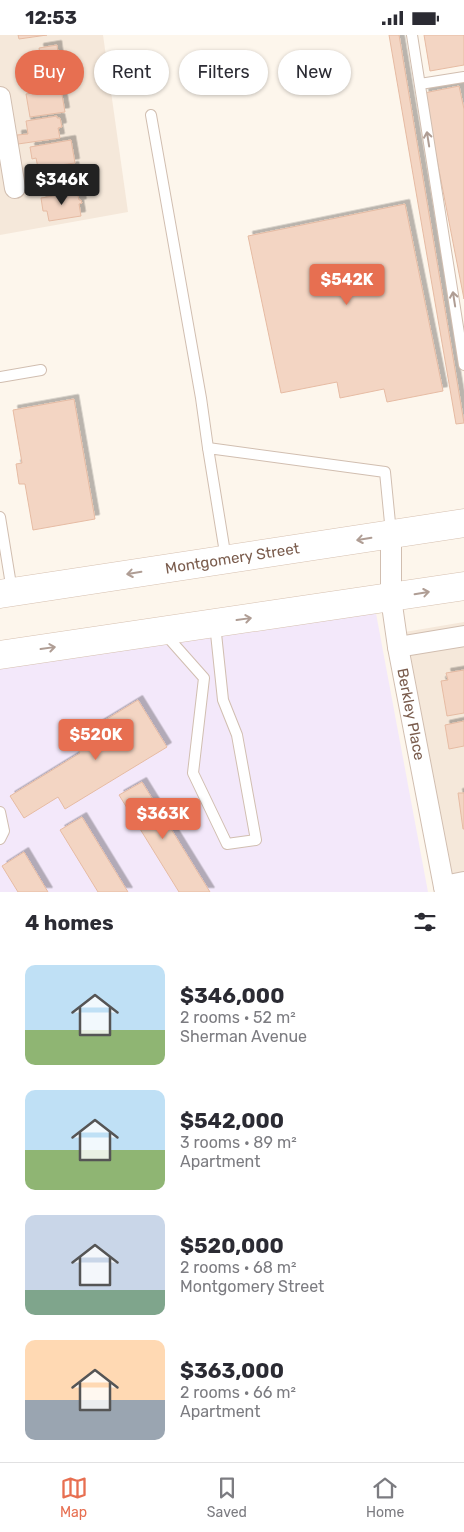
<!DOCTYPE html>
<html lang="en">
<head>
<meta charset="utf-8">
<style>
  body { margin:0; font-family:Rubik,sans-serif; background:#f7f7f7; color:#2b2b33; height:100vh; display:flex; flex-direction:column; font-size:19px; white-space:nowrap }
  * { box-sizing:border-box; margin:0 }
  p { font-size:16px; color:#7c7c81 }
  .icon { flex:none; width:28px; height:28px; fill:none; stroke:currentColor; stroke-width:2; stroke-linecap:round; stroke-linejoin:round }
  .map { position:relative; height:857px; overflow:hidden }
  .panel { display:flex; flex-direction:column; background:#fff; flex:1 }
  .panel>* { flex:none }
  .banner { position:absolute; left:15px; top:15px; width:435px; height:45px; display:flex; gap:10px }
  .price { position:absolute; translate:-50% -42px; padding:0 11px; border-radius:5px; background:#e76f51; color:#fff; font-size:16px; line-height:32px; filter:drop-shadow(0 1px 2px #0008) }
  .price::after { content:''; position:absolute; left:50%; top:30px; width:15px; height:11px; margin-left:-8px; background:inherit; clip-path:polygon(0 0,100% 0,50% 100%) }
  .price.on { background:#222; color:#fff }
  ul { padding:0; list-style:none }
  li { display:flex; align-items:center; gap:15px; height:125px; padding:0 25px }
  li span { display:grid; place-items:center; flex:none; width:140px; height:100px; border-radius:10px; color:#555 }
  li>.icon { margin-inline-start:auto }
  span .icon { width:60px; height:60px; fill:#fffc; stroke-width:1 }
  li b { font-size:21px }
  h2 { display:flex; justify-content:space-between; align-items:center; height:60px; padding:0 25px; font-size:21px }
  .pill { padding:0 18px; border-radius:22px; background:#fff; box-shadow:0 1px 4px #0004; font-size:18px; line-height:45px }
  .pill.on { background:#e76f51; color:#fff }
  .status { display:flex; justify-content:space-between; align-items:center; height:35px; padding:0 25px; background:#fff; direction:ltr }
  .status svg { height:14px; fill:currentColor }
  .menu { display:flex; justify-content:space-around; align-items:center; height:70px; border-top:1px solid #e1e1e2; background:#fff; font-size:14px; color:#7c7c81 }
  .menu a { display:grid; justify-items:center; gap:2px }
  .menu .on { color:#e76f51 }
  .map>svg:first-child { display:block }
</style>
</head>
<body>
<div class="status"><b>12:53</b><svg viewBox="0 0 49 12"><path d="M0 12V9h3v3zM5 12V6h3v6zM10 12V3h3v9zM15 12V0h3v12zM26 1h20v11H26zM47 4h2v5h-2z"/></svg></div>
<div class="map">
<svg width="464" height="857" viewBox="0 0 464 857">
  <defs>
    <filter id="shadow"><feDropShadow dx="4.5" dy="-4.5" stdDeviation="0" flood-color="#0004"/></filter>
  </defs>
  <rect width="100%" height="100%" fill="#fdf6ec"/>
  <g fill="#f5e8da">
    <polygon points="0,0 103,0 128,177 0,200"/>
    <polygon points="464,587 464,857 455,857 405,597"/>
  </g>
  <polygon fill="#f3e8fa" points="375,573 428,857 0,857 0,632"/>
  <g fill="#f3d5c3" stroke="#e6bba3" filter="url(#shadow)">
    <polygon points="18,0 47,0 19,4"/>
    <polygon points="389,0 399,0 464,388 456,389"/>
    <polygon points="424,0 464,0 464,30 430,36"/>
    <polygon points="57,10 59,25 41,28 39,13"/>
    <polygon points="68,26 72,48 27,55 25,45 21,45 19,34"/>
    <polygon points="459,51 464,74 464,264 424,58"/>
    <polygon points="61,54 65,77 30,82 26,59"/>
    <polygon points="57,81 57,83 60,83 62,92 58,93 60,103 18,109 17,100 28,99 26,86"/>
    <polygon points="71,105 75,128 38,133 36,123 32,124 30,112"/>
    <polygon points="74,131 76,138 78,138 79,143 77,143 78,154 42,160 39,137"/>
    <polygon points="77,157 79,165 81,165 82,168 79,169 81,181 49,186 47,176 43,176 41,163"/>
    <polygon points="405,169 443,356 387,367 384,354 340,363 337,347 281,358 248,201"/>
    <polygon points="74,364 95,484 33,495 25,449 19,449 16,429 22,428 13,375"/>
    <polygon points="464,635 464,678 447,681 441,646 448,645 446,638"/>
    <polygon points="138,665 167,712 65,774 58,762 24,783 10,761 80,718 75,710 87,703 84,698"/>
    <polygon points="464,686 464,711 449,714 445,690"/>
    <polygon points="142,747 210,857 179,857 119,760"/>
    <polygon points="458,758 464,758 464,794 463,794"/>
    <polygon points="82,782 128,857 98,857 60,795"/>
    <polygon points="24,817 48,857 18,857 2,831"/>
  </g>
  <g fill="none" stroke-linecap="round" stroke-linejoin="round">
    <g stroke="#d1beb0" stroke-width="12">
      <g id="service">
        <polyline points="412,0 464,330"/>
        <polyline points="420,49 464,42"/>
        <polyline points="151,80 201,363 208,413"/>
        <polyline points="0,342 41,335"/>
        <polyline points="0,482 12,556"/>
        <polyline points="226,524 208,413 385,437 391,498"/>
        <polyline points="165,599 204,643 193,738 227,809 256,805 237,700 223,665 215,589"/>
        <polyline points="0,777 4,796 0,804"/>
      </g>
    </g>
    <g stroke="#d1beb0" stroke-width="22">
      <g id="minor">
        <polyline points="0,62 15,153"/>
        <path id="s1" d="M391,500V563L398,612L445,857"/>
        <polyline points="398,612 464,601"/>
        <polyline points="444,851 464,847"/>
      </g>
    </g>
    <g stroke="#d6c0b0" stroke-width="29">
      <g id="secondary">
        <path id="s2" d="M0,559L464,488"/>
        <polyline points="0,620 464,551"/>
      </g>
    </g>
    <use href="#service" stroke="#fff" stroke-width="10"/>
    <use href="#minor" stroke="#fff" stroke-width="20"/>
    <use href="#secondary" stroke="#fff" stroke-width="28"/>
  </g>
  <defs><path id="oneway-shaft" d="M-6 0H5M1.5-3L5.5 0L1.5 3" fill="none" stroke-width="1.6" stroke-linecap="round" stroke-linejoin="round" transform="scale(1.25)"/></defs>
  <g stroke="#af9d94">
    <use href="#oneway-shaft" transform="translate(428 104) rotate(-99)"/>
    <use href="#oneway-shaft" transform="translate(454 264) rotate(-99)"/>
    <use href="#oneway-shaft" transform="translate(364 504) rotate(171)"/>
    <use href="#oneway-shaft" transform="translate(134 538) rotate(171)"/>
    <use href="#oneway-shaft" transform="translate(422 558) rotate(-9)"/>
    <use href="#oneway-shaft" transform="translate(244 584) rotate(-8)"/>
    <use href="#oneway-shaft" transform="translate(48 613) rotate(-8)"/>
  </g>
  <g text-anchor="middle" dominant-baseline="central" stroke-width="4" stroke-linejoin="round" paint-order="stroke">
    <g font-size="15" fill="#7a5c4d" stroke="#fffaf3">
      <text stroke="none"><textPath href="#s2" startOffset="235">Montgomery Street</textPath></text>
      <text stroke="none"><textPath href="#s1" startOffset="181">Berkley Place</textPath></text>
    </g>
  </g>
</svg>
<b class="price on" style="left:62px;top:171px">$346K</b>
<b class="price" style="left:347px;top:271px">$542K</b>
<b class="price" style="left:96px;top:726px">$520K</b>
<b class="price" style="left:163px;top:805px">$363K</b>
<div class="banner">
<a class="pill on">Buy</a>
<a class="pill">Rent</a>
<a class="pill">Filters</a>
<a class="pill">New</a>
</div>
</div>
<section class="panel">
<h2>4 homes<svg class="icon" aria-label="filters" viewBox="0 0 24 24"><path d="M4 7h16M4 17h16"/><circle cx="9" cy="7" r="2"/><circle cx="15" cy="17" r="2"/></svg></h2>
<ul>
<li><span style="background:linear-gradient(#bfe0f5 65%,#8fb573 0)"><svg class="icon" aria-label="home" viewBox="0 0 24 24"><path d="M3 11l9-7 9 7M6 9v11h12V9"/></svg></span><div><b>$346,000</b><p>2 rooms · 52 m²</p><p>Sherman Avenue</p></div></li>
<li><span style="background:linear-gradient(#bfe0f5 60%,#8fb573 0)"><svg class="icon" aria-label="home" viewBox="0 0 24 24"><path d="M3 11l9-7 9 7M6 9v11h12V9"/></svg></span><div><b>$542,000</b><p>3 rooms · 89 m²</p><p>Apartment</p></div></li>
<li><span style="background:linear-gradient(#c9d6e8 75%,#7fa58c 0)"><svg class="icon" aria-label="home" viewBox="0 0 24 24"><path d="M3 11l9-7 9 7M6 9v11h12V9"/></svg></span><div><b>$520,000</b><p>2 rooms · 68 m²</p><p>Montgomery Street</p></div></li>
<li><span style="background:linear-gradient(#ffd9b3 60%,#9aa5b1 0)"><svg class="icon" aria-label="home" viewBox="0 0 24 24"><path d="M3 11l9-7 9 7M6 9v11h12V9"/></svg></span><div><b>$363,000</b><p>2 rooms · 66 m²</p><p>Apartment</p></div></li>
</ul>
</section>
<nav class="menu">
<a class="on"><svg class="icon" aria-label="map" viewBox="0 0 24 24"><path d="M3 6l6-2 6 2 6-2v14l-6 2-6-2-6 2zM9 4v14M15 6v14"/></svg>Map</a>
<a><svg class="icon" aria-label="saved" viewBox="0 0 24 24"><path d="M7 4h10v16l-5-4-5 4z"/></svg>Saved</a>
<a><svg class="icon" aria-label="home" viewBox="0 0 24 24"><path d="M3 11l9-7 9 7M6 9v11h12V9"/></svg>Home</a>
</nav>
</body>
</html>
